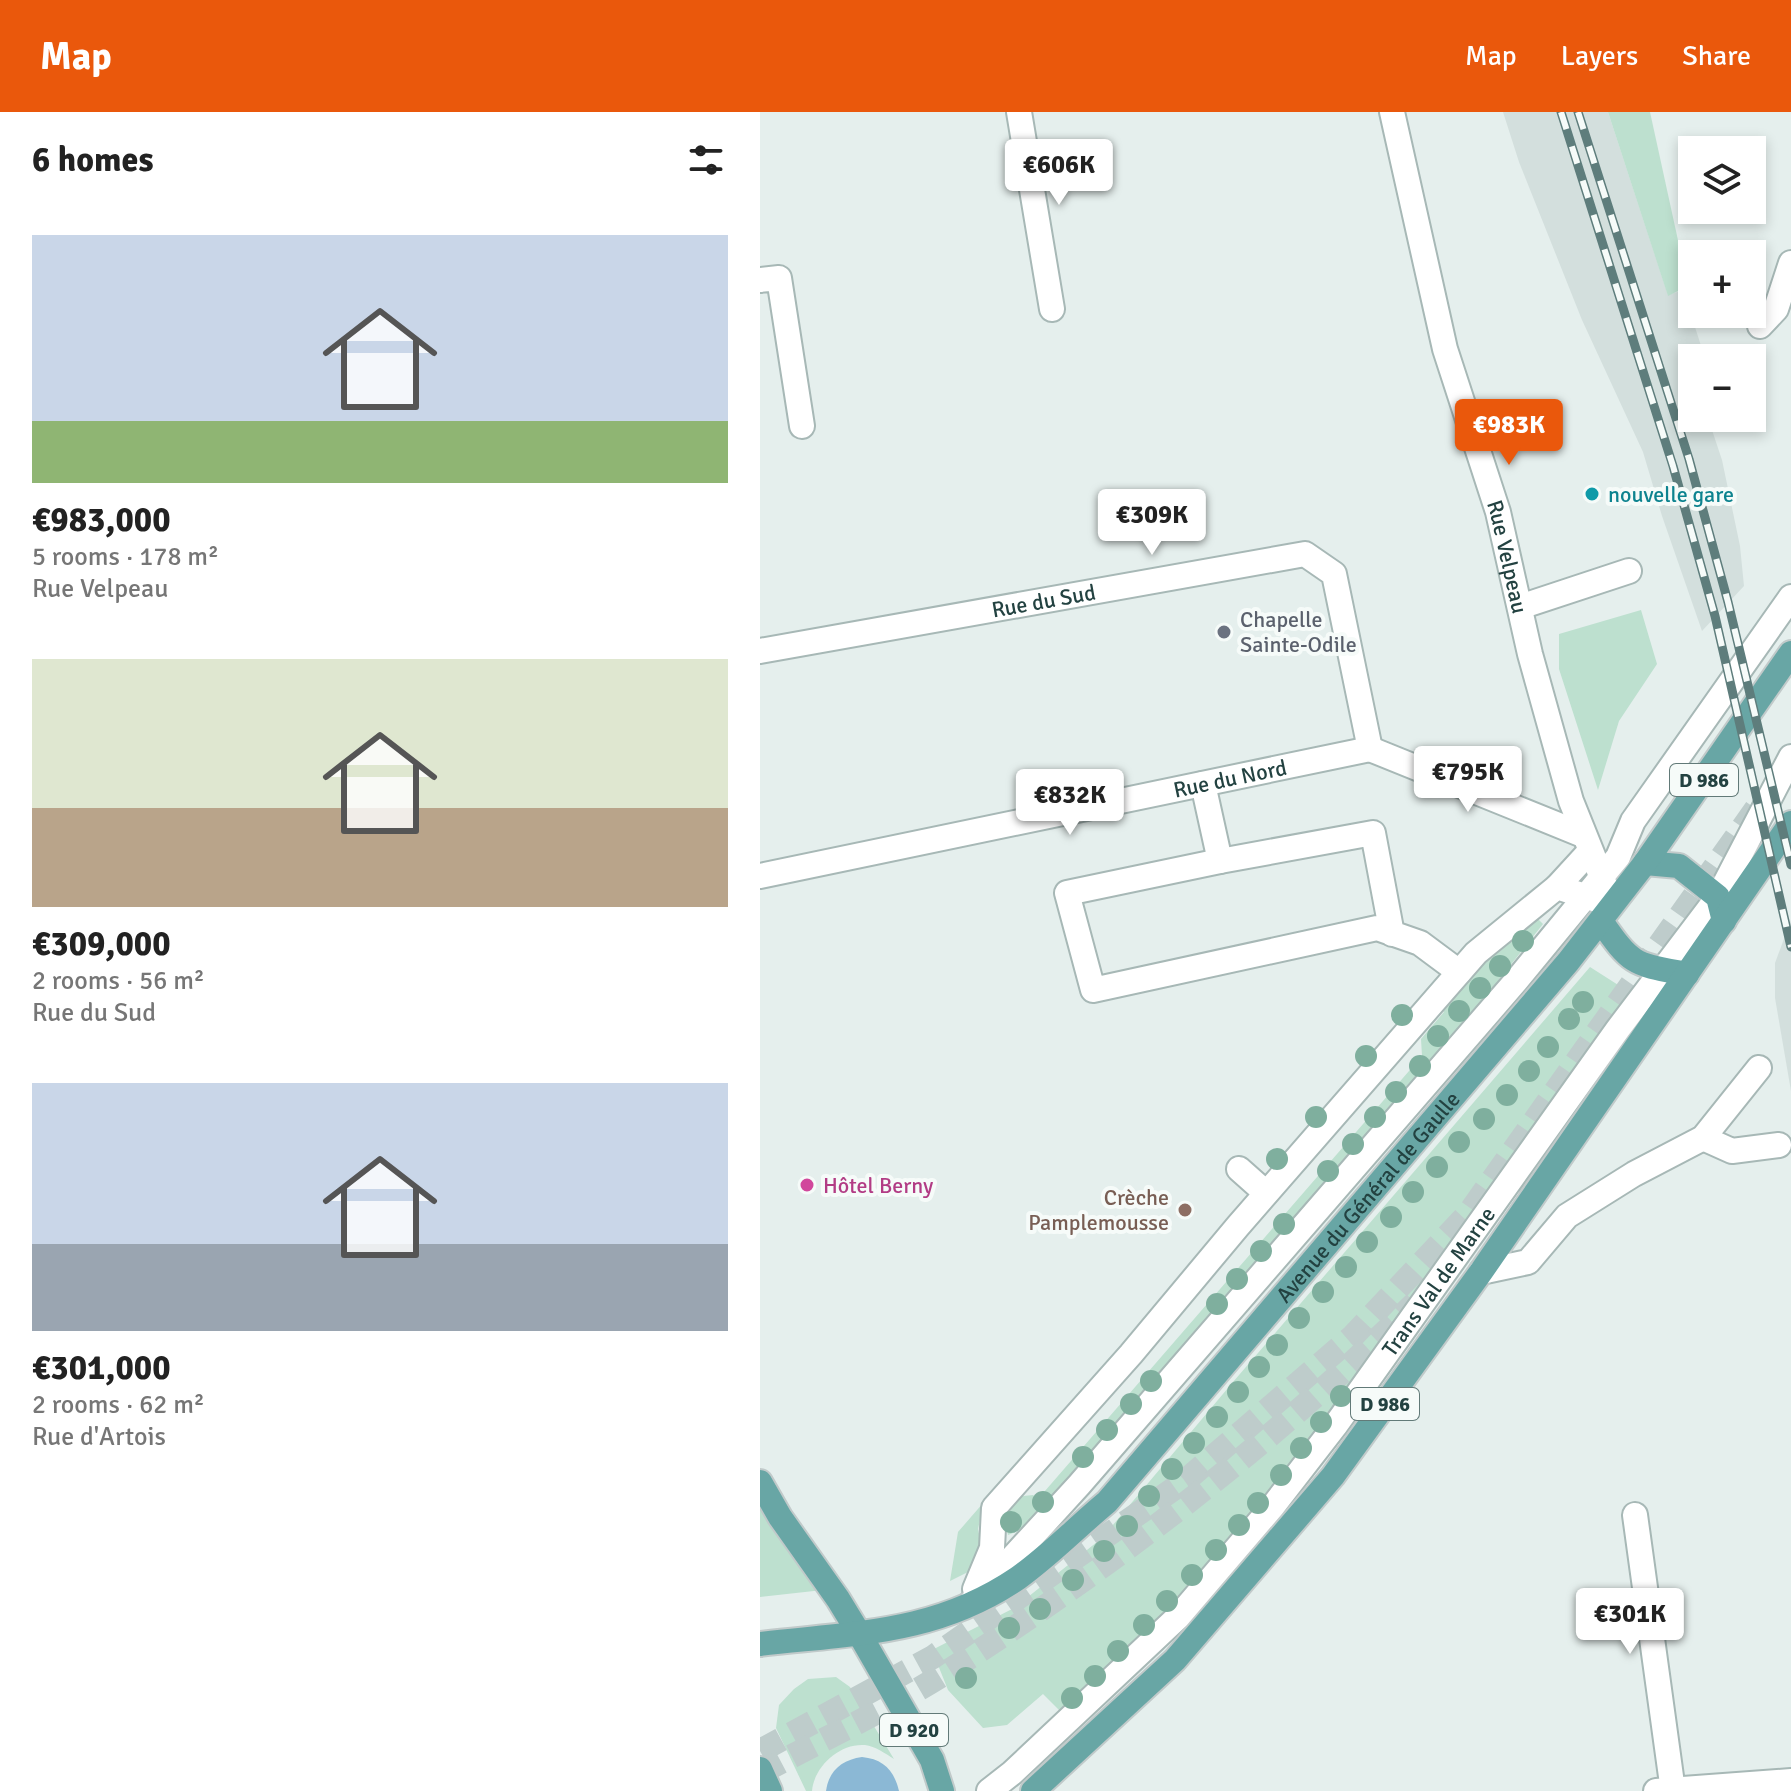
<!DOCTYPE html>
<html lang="en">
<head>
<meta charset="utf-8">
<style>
  body { margin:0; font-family:Signika,sans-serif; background:#f6f6f6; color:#222; height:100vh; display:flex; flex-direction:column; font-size:30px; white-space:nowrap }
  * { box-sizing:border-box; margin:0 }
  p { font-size:26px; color:#767676 }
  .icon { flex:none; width:44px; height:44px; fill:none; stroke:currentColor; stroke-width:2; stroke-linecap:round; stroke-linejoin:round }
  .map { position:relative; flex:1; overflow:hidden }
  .details { display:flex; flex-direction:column; background:#fff; width:760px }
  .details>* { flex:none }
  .tools { position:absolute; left:918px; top:24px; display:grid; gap:16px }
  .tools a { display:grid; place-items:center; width:88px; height:88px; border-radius:0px; background:#fff; box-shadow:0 4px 12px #0003; font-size:40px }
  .price { position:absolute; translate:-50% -68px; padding:0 18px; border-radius:8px; background:#fff; color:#222; font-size:26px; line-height:52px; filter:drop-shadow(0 2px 4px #0008) }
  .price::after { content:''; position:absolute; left:50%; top:48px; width:24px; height:18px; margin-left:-12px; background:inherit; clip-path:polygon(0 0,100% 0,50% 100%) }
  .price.on { background:#ea580c; color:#fff }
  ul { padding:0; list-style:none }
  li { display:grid; align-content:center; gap:16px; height:424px; padding:0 32px }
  li span { display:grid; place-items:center; height:248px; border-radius:0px; color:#555 }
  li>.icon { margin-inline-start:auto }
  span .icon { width:144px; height:144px; fill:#fffc; stroke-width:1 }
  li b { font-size:34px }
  h2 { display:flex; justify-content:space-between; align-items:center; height:96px; padding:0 32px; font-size:34px }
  header { display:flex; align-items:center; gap:48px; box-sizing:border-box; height:112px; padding:0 40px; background:#ea580c; color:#fff }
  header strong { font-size:38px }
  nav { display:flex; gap:44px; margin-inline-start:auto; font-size:28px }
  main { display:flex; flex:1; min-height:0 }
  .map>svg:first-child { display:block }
</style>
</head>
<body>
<header>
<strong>Map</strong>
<nav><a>Map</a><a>Layers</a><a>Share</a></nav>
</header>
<main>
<section class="details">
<h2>6 homes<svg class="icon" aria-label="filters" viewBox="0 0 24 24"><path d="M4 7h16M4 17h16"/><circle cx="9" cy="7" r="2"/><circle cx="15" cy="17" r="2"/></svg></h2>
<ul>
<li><span style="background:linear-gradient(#c9d6e8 75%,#8fb573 0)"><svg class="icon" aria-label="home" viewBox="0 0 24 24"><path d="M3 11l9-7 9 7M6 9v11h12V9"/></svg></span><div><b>€983,000</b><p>5 rooms · 178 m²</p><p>Rue Velpeau</p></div></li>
<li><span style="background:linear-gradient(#dfe7d0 60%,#b9a48a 0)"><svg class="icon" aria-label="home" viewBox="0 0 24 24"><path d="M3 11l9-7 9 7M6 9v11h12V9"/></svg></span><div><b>€309,000</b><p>2 rooms · 56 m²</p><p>Rue du Sud</p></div></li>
<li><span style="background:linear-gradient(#c9d6e8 65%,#9aa5b1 0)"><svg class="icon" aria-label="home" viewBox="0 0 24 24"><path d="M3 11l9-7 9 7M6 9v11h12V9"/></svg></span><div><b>€301,000</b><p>2 rooms · 62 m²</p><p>Rue d'Artois</p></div></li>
</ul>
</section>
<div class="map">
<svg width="1031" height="1679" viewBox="0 0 1031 1679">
  <rect width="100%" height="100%" fill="#e5efed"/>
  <g fill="#d3dfdd">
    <polygon points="743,0 848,0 908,183 923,178 945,246 932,246 932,306 948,306 962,348 980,434 984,474 942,519 902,404 883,340 822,208 759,50"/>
    <polygon points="1031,808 1031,979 1015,886 1015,851"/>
  </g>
  <g fill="#bde0cf">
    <polygon points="848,0 890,0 928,174 908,184"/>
    <polygon points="881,498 897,552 859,609 838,678 799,557 799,522"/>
    <polygon points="775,804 783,812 699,918 285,1397 258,1419 248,1423 244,1404 253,1385 273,1383 278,1387 662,944 661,927 684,900 680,895 720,851"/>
    <polygon points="830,855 877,885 496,1404 413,1495 304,1603 283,1582 247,1613 223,1616 188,1578 172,1538 254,1496 342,1426 473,1270"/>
    <polygon points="0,1389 63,1478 0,1485"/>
    <polygon points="224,1390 218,1417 221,1431 212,1458 190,1469 198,1420"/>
    <path d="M76,1565L90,1575L134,1647C126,1642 115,1634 105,1633C79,1631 54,1655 52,1679H46L16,1616L19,1593L34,1577L48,1567Z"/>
  </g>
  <path fill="#8bb8d5" d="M102,1645C123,1647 134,1658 139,1679H66C69,1658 82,1648 102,1645Z"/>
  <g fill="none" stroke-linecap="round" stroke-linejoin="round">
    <g stroke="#becccb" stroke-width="24" stroke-dasharray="24 12" stroke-linecap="butt">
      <polyline points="757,1078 866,931"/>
      <polyline points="0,1639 173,1545 425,1369 593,1224 709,1101 996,697"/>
      <path d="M0,1661C61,1628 129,1597 187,1560C354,1453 514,1330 655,1191"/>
    </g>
    <g stroke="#a7b8b6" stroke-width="28">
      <g id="minor">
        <polyline points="259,0 292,197"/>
        <path id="s1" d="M632,0L685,237L738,400L770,542L811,689L846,776"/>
        <polyline points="0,168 19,166 42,314"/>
        <polyline points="1000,214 1016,197 1031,151"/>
        <polyline points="760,495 869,459"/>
        <path id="s2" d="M0,539L545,442L574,462L610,637"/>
        <polyline points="610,637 823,723"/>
        <polyline points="443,672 460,749"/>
        <path id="s3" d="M0,764L610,637"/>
        <polyline points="797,775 830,739"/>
        <polyline points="632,822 613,721 460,749 307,781 333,878 617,816 660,831 699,860"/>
        <polyline points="943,1026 972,1039 1019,1033"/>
        <polyline points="479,1057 506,1081"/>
        <polyline points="721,1160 768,1150 807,1104 874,1062 943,1026 999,956"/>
        <polyline points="875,1403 913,1679"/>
        <polyline points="215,1477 232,1436 234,1396 371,1242 478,1114 716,841 797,775 837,788"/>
        <polyline points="210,1492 319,1373 756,869 858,745 873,709 1031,485"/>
        <path id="s4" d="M229,1679L252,1661L418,1505L513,1394L575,1314L858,917L958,785L1031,645"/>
        <polyline points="896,1679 1031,1669"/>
      </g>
    </g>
    <g stroke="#c1caca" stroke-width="28">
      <g id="major">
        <polyline points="885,751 919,754 958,785 964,809"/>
        <path d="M841,809C872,854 874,852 927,862"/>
        <polyline points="0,1370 20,1405 78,1487 100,1523 172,1648 182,1679"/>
        <path id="s5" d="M0,1532C94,1521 176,1522 258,1466C289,1444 317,1415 347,1390L808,850L885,751L1031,541"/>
        <polyline points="0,1657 10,1679"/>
        <polyline points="273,1679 415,1548 573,1364 721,1160 1031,711"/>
      </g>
    </g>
    <use href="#minor" stroke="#fff" stroke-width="24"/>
    <use href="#major" stroke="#68a6a5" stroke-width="24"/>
    <g stroke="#5e7d7c" stroke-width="9">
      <g id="rail">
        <polyline points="801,0 913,354 955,504 1031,835"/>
        <polyline points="818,0 929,347 968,490 1031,753"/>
      </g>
    </g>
    <use href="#rail" stroke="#f6fbf9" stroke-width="6" stroke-dasharray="18" stroke-linecap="butt"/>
  </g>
  <g fill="#7faf9e">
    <circle cx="763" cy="829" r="11"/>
    <circle cx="740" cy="854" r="11"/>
    <circle cx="720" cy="876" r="11"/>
    <circle cx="823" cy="890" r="11"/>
    <circle cx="699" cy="899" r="11"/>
    <circle cx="642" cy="903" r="11"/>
    <circle cx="809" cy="907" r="11"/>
    <circle cx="678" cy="924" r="11"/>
    <circle cx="788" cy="935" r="11"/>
    <circle cx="606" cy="944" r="11"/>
    <circle cx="660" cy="954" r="11"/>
    <circle cx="769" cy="959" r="11"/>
    <circle cx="636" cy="980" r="11"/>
    <circle cx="747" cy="983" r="11"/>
    <circle cx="556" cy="1005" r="11"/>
    <circle cx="615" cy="1005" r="11"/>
    <circle cx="724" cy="1007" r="11"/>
    <circle cx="699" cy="1030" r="11"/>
    <circle cx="593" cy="1032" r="11"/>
    <circle cx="517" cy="1047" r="11"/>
    <circle cx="677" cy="1055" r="11"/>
    <circle cx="568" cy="1059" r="11"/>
    <circle cx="653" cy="1080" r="11"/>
    <circle cx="631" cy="1105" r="11"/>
    <circle cx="524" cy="1112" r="11"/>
    <circle cx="607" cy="1130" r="11"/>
    <circle cx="501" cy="1139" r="11"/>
    <circle cx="586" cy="1155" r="11"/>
    <circle cx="477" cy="1167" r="11"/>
    <circle cx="563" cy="1180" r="11"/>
    <circle cx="457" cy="1192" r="11"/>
    <circle cx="539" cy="1206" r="11"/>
    <circle cx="517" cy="1233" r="11"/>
    <circle cx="499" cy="1255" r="11"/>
    <circle cx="391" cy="1269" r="11"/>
    <circle cx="478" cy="1280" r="11"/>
    <circle cx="581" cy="1284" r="11"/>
    <circle cx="371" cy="1292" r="11"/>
    <circle cx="457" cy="1305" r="11"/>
    <circle cx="561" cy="1310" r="11"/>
    <circle cx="347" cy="1318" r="11"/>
    <circle cx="434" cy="1331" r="11"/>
    <circle cx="541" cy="1336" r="11"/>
    <circle cx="323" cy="1345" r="11"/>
    <circle cx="412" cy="1357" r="11"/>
    <circle cx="521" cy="1363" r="11"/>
    <circle cx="389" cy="1384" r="11"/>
    <circle cx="283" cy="1390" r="11"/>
    <circle cx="498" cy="1391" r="11"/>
    <circle cx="251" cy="1410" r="11"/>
    <circle cx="479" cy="1413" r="11"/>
    <circle cx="367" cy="1414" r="11"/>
    <circle cx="456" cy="1438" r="11"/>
    <circle cx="344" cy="1439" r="11"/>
    <circle cx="432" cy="1463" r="11"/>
    <circle cx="313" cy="1468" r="11"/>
    <circle cx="407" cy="1489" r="11"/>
    <circle cx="280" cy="1497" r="11"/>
    <circle cx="384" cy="1513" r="11"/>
    <circle cx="249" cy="1516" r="11"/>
    <circle cx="358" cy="1539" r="11"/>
    <circle cx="335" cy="1564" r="11"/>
    <circle cx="206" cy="1566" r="11"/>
    <circle cx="312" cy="1586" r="11"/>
  </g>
  <circle fill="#0f9aa8" stroke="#f6fbf9" stroke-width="3" cx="832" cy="382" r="8"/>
  <circle fill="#6b7280" stroke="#f6fbf9" stroke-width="3" cx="464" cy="520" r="8"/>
  <circle fill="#d1479c" stroke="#f6fbf9" stroke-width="3" cx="47" cy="1073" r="8"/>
  <circle fill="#8d6e63" stroke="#f6fbf9" stroke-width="3" cx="425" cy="1098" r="8"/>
  <g text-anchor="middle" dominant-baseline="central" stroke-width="8" stroke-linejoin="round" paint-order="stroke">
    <g fill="#f6fbf9" stroke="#627a78" stroke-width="2">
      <rect x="910" y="652" width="68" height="32" rx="6"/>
      <rect x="591" y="1276" width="68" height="32" rx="6"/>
      <rect x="120" y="1602" width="68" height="32" rx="6"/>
    </g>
    <g font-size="20" font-weight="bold" fill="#234241">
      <text x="944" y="668">D 986</text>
      <text x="625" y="1292">D 986</text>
      <text x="154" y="1618">D 920</text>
    </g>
    <g font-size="22" fill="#0d838f" stroke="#f6fbf9" text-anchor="start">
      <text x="848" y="382">nouvelle gare</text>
    </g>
    <g font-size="22" fill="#234241" stroke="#f6fbf9">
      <text stroke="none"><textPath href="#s1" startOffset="460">Rue Velpeau</textPath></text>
      <text stroke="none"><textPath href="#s2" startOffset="288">Rue du Sud</textPath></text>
      <text stroke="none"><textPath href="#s3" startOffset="480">Rue du Nord</textPath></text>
      <text stroke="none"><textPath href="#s5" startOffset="788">Avenue du Général de Gaulle</textPath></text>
      <text stroke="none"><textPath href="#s4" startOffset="682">Trans Val de Marne</textPath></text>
    </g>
    <g font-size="22" fill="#5b616d" stroke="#f6fbf9" text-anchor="start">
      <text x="480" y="507">Chapelle<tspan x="480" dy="25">Sainte-Odile</tspan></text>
    </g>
    <g font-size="22" fill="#b23c85" stroke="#f6fbf9" text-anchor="start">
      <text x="63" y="1073">Hôtel Berny</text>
    </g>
    <g font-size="22" fill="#785e54" stroke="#f6fbf9" text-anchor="end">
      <text x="409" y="1085">Crèche<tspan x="409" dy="25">Pamplemousse</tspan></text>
    </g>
  </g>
</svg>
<div class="tools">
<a><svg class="icon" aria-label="layers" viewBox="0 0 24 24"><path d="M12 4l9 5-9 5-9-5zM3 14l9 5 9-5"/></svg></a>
<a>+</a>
<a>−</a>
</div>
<b class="price" style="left:299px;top:95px">€606K</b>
<b class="price on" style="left:749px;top:355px">€983K</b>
<b class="price" style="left:392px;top:445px">€309K</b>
<b class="price" style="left:708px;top:702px">€795K</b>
<b class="price" style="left:310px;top:725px">€832K</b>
<b class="price" style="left:870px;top:1544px">€301K</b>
</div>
</main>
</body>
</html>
